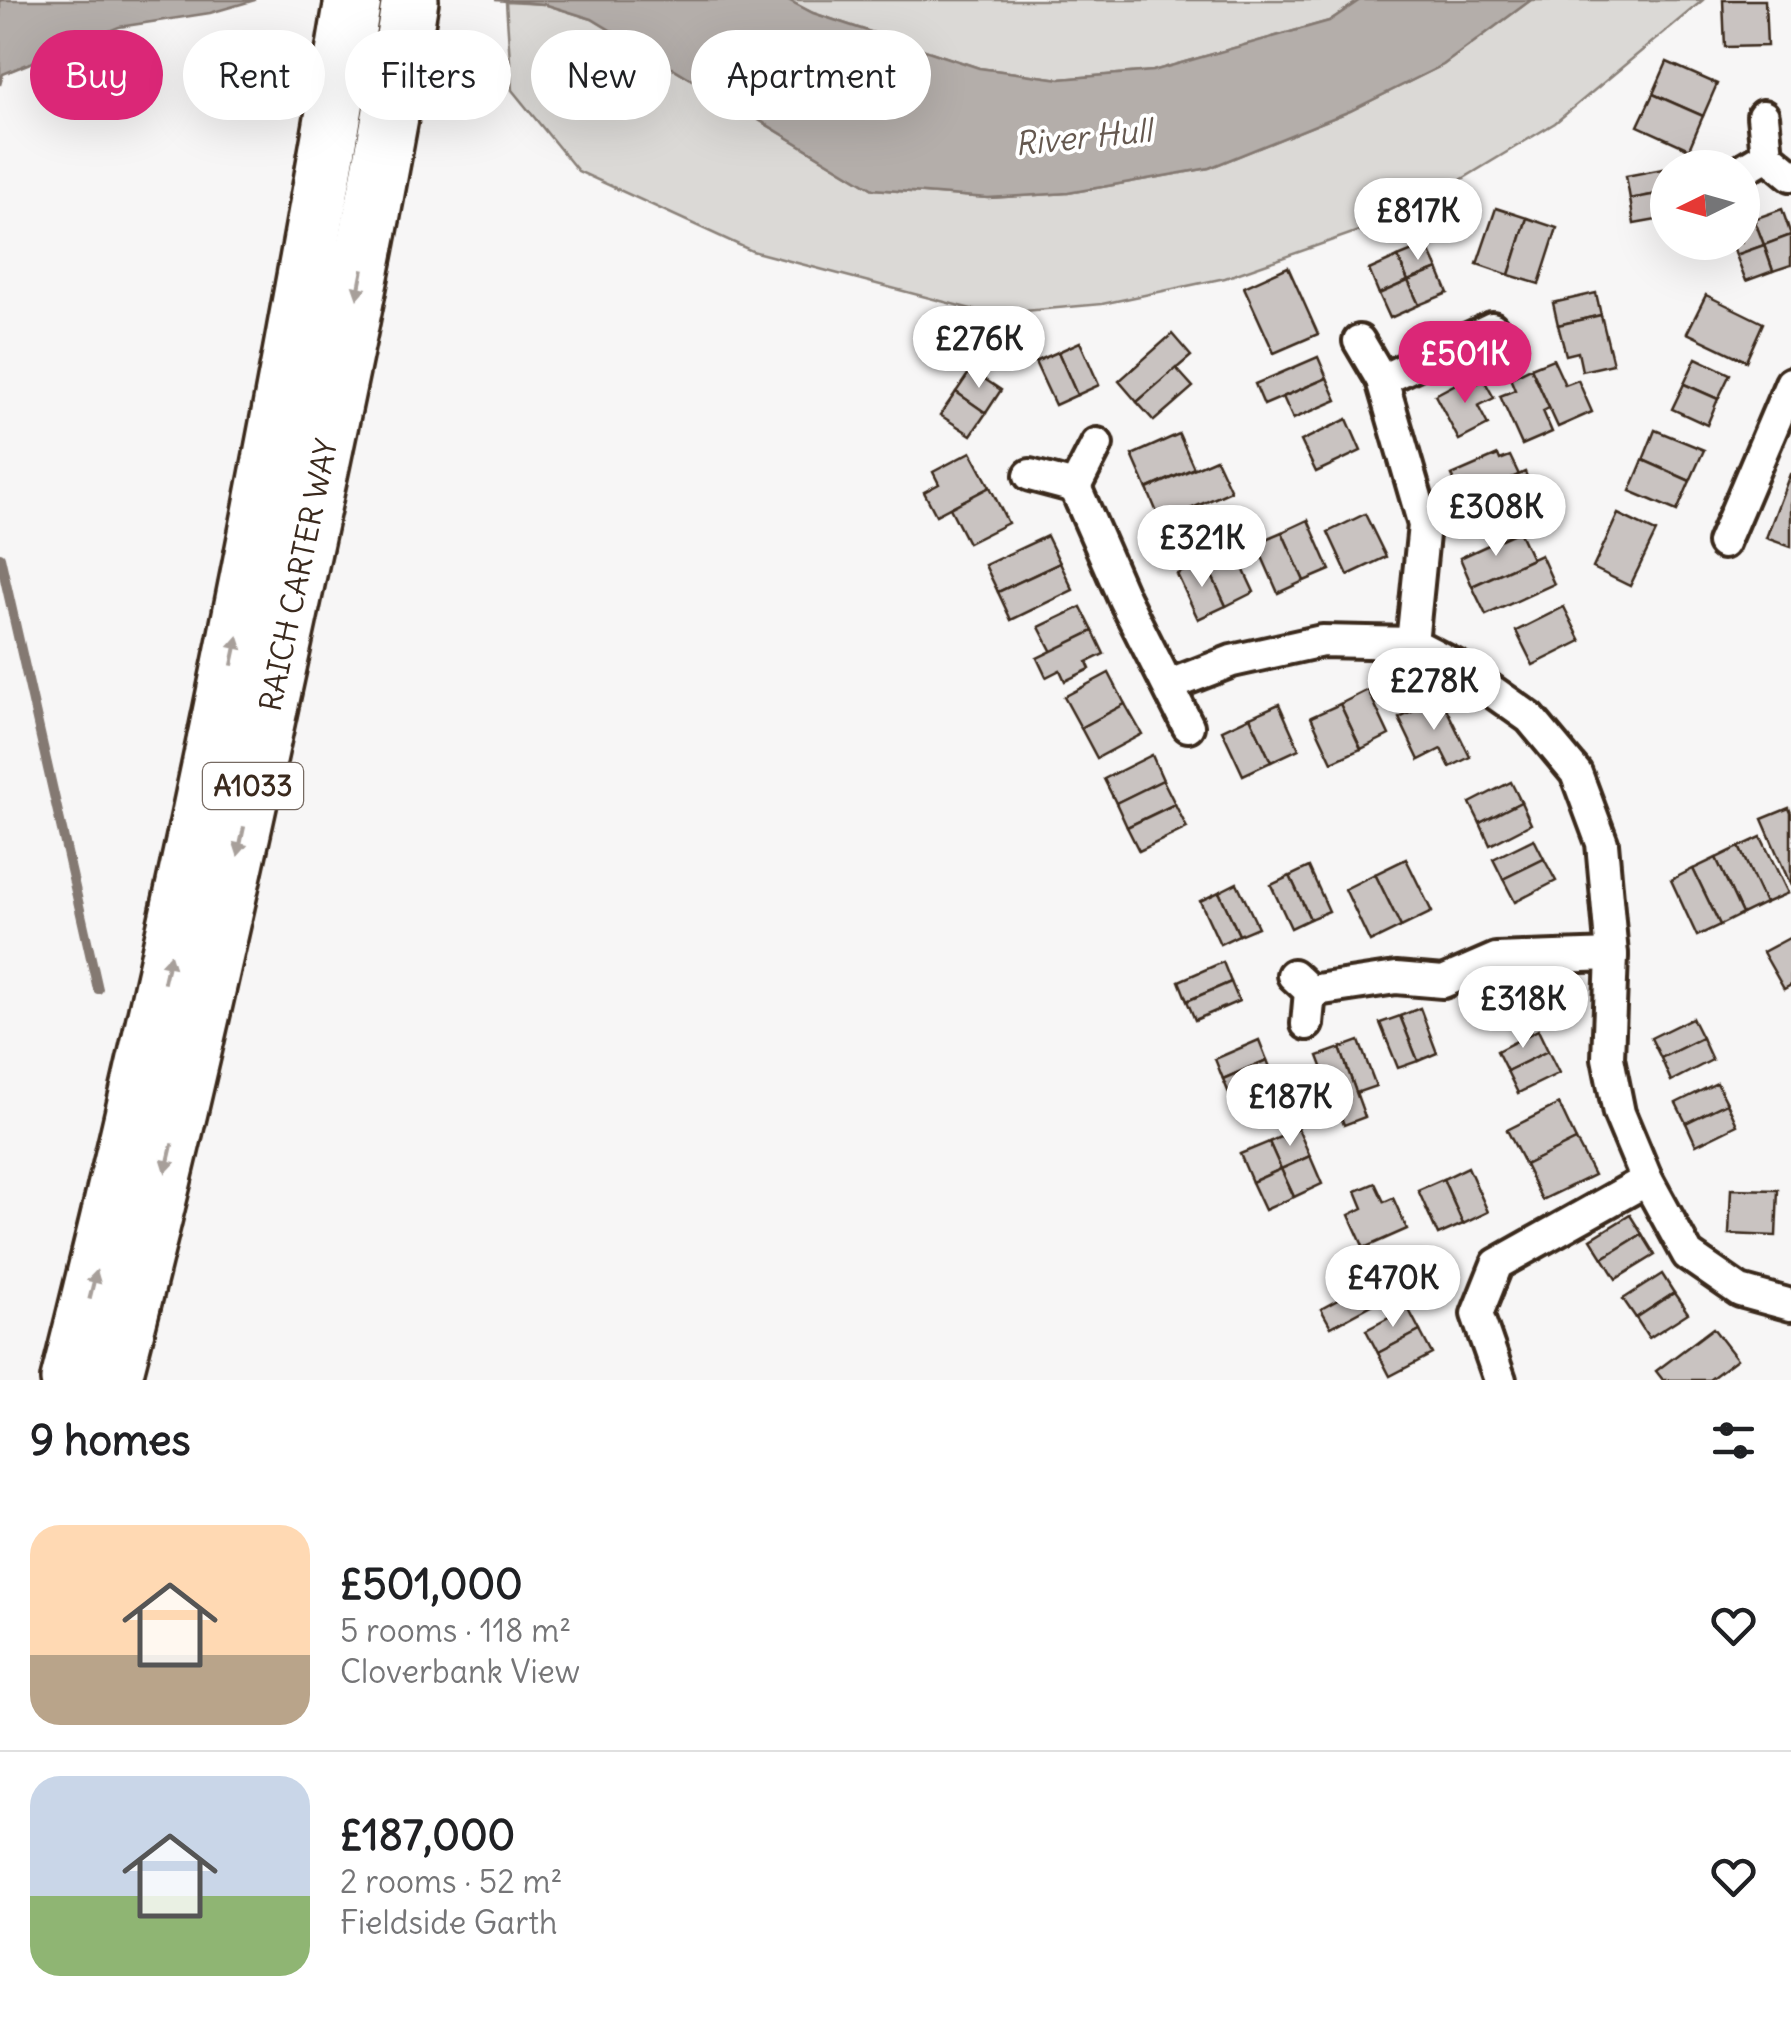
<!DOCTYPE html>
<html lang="en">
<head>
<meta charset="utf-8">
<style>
  body { margin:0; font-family:Delius,sans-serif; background:#f6f6f6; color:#202124; height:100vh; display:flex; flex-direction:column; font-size:38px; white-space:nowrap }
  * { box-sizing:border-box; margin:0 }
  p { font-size:32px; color:#757577 }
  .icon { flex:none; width:55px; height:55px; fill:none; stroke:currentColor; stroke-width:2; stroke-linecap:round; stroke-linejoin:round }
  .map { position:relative; height:1380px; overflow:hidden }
  .drawer { display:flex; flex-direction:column; background:#fff; flex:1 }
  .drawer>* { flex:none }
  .banner { position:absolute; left:30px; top:30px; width:1000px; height:90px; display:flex; gap:20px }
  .needle { width:65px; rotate:265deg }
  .buttons { position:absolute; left:1650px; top:150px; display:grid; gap:20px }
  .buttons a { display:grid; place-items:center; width:110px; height:110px; border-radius:50%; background:#fff; box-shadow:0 10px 40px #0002; font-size:50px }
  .price { position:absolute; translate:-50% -85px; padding:0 22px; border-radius:35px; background:#fff; color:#222; font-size:32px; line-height:65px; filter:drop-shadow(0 2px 5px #0008) }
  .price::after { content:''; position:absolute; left:50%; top:60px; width:30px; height:22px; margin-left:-15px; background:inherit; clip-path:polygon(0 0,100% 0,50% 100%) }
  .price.on { background:#db2777; color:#fff }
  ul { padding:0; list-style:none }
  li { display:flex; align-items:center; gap:30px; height:250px; padding:0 30px }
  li+li { border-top:2px solid #e0e0e0 }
  li span { display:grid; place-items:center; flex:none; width:280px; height:200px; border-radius:30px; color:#555 }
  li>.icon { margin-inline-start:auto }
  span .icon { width:120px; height:120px; fill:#fffc; stroke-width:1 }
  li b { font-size:42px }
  h2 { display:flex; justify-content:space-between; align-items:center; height:120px; padding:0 30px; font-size:42px }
  .chip { padding:0 35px; border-radius:45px; background:#fff; box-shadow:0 10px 40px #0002; font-size:35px; line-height:90px }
  .chip.on { background:#db2777; color:#fff }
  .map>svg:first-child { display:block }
</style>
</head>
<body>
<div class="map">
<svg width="1791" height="1380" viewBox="0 0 1791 1380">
  <rect width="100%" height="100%" fill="#f7f6f6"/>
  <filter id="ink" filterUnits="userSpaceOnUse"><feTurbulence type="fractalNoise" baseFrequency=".01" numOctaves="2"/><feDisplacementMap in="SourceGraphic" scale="20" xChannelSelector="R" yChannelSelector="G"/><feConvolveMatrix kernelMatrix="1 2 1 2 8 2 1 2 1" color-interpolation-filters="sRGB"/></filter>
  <g filter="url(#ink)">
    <g fill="#dbd9d6" stroke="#8b827a" stroke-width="2.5">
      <polygon points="788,0 1360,0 1329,21 1153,71 1060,79 979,68 813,13"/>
      <polygon points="1531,0 1703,0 1555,123 1401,216 1225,278 1102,304 990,314 752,251 578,171 512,90 506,2 544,4 592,19 873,189 988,198 1068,193 1209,168 1350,111 1443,65"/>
    </g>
    <g fill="#b4aeaa" stroke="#847972" stroke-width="2.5">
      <polygon points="0,0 255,0 210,13 119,27 3,74 0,85"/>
      <polygon points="495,0 788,0 813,13 979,68 1060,79 1153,71 1329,21 1360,0 1531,0 1443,65 1350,111 1209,168 1068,193 988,198 873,189 592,19 544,4"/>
    </g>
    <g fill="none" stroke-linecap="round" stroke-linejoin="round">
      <polyline stroke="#847972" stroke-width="10" points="0,557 98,989"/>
    </g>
    <g fill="#c9c3c1" stroke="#3b2a1e" stroke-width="2.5">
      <polygon points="1723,0 1765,0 1767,46 1725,47"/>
      <polygon points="1667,62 1717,84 1703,116 1653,94"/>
      <polygon points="1653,94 1703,116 1689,149 1638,126"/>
      <polygon points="1668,168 1668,192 1630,199 1626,176"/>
      <polygon points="1668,192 1668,218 1634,224 1630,199"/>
      <polygon points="1496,208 1527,218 1509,275 1477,264"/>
      <polygon points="1782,209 1791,235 1764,245 1754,219"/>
      <polygon points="1527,218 1557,228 1539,284 1509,275"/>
      <polygon points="1754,219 1764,245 1736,255 1732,242 1742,242 1742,223"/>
      <polygon points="1791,235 1791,265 1773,271 1764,245"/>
      <polygon points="1427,245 1438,269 1408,281 1398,257"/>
      <polygon points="1764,245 1773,271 1746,281 1736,255"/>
      <polygon points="1398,257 1408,281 1379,294 1369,270"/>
      <polygon points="1288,267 1318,334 1274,353 1244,287"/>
      <polygon points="1438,269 1448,293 1419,305 1408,281"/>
      <polygon points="1408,281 1419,305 1390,318 1379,294"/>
      <polygon points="1596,293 1601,315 1558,325 1553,303"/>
      <polygon points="1706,295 1763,323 1746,361 1687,333"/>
      <polygon points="1601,315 1613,364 1582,371 1578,352 1566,355 1558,325"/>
      <polygon points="1172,334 1191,356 1137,402 1119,381"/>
      <polygon points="1080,342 1099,385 1077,395 1058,352"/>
      <polygon points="1058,352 1077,395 1055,405 1035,362"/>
      <polygon points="1318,357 1327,378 1264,405 1255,384"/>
      <polygon points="1696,358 1730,374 1718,399 1684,384"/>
      <polygon points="1553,359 1565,385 1578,380 1592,412 1558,427 1531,368"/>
      <polygon points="1176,368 1193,387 1154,421 1137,402"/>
      <polygon points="1531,368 1549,408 1543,411 1552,432 1522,445 1500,396 1515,390 1510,378"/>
      <polygon points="971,370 1001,390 986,413 956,392"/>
      <polygon points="1327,378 1337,400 1293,419 1283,397"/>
      <polygon points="1467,378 1471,386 1484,380 1494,398 1478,406 1488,425 1459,440 1435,395"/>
      <polygon points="1684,384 1718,399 1707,425 1672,409"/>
      <polygon points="956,392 986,413 971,435 940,415"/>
      <polygon points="1347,419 1361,451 1316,472 1301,441"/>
      <polygon points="1655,430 1704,450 1690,481 1643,460"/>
      <polygon points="1179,434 1194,468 1147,489 1132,455"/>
      <polygon points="971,452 990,487 936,515 924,492 939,484 933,472"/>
      <polygon points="1498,455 1500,460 1510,456 1519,475 1463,500 1452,475"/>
      <polygon points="1216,459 1231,491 1161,522 1147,489"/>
      <polygon points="1643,460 1690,481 1677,511 1630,491"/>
      <polygon points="1525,472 1535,496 1473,523 1463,500"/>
      <polygon points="1790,474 1791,474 1791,547 1766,538"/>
      <polygon points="990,487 1008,523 968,543 950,508"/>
      <polygon points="1365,514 1386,557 1348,575 1328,532"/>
      <polygon points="1618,514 1656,532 1630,586 1593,568"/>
      <polygon points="1308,520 1330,570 1304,581 1282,532"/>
      <polygon points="1519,531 1532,559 1472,586 1460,558"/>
      <polygon points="1282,532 1304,581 1278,593 1256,543"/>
      <polygon points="1047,536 1060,563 998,592 985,565"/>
      <polygon points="1233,547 1254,592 1226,606 1205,561"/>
      <polygon points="1541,555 1554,584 1486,615 1472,586"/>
      <polygon points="1205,561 1226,606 1198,619 1177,574"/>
      <polygon points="1060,563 1073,590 1011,620 998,592"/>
      <polygon points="1081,607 1093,631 1052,652 1039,627"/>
      <polygon points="1564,607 1581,641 1533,665 1516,631"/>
      <polygon points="1093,631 1104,654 1087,662 1090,669 1065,681 1060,670 1046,677 1037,658"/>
      <polygon points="1109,673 1125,704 1081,728 1064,697"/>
      <polygon points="1368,690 1389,735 1361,749 1340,704"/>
      <polygon points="1441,698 1470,757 1450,767 1441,749 1419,760 1399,718"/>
      <polygon points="1125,704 1142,734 1097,758 1081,728"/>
      <polygon points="1279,704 1299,749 1271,762 1250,717"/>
      <polygon points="1340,704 1361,749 1332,762 1311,717"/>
      <polygon points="1250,717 1271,762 1243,775 1222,730"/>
      <polygon points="1152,755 1163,780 1116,803 1104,779"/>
      <polygon points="1163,780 1175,804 1127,827 1116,803"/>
      <polygon points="1511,782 1521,802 1480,823 1470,803"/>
      <polygon points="1521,802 1531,824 1490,845 1480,823"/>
      <polygon points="1175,804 1187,828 1139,851 1127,827"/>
      <polygon points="1789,808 1791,813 1791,886 1762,819"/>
      <polygon points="1761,837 1788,893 1765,903 1739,847"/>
      <polygon points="1534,839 1544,859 1503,879 1493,859"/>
      <polygon points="1739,847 1765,903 1742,914 1716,858"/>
      <polygon points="1716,858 1742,914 1720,925 1693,869"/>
      <polygon points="1406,859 1432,912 1401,927 1375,874"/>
      <polygon points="1544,859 1556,881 1515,902 1503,879"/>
      <polygon points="1309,867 1329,911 1310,919 1290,876"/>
      <polygon points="1693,869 1720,925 1697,936 1671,880"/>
      <polygon points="1375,874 1401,927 1370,942 1345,889"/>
      <polygon points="1290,876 1310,919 1291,928 1271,885"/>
      <polygon points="1237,883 1258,927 1239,935 1219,892"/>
      <polygon points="1219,892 1239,935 1220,944 1200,901"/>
      <polygon points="1791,937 1791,985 1784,989 1763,952"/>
      <polygon points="1223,962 1231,982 1187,1001 1179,981"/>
      <polygon points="1554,976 1566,1007 1515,1027 1502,996"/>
      <polygon points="1231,982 1239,1001 1195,1020 1187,1001"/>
      <polygon points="1420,1008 1437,1053 1418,1061 1400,1016"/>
      <polygon points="1400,1016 1418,1061 1398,1068 1380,1023"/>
      <polygon points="1692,1018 1702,1038 1661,1058 1651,1038"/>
      <polygon points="1538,1030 1548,1051 1507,1071 1497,1051"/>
      <polygon points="1702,1038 1712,1060 1671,1081 1661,1058"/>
      <polygon points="1259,1040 1267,1060 1223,1079 1215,1059"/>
      <polygon points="1359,1041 1376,1086 1356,1093 1340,1048"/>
      <polygon points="1340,1048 1365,1117 1344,1125 1318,1056"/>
      <polygon points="1548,1051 1559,1073 1518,1093 1507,1071"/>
      <polygon points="1267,1060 1275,1079 1231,1098 1223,1079"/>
      <polygon points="1717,1083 1727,1103 1686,1123 1676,1103"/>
      <polygon points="1727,1103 1737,1125 1696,1145 1686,1123"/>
      <polygon points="1559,1104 1576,1140 1525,1165 1507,1130"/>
      <polygon points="1298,1129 1310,1156 1281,1169 1269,1142"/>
      <polygon points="1576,1140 1594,1175 1542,1200 1525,1165"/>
      <polygon points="1269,1142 1281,1169 1252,1182 1240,1154"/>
      <polygon points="1310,1156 1322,1184 1294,1197 1281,1169"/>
      <polygon points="1468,1167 1488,1212 1463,1224 1443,1179"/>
      <polygon points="1281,1169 1294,1197 1265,1210 1252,1182"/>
      <polygon points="1443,1179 1463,1224 1438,1235 1418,1190"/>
      <polygon points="1375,1183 1384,1202 1393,1198 1407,1229 1364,1248 1349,1215 1363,1208 1356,1191"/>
      <polygon points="1731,1189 1778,1190 1776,1236 1729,1234"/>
      <polygon points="1630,1215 1642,1234 1603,1258 1591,1239"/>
      <polygon points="1642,1234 1655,1255 1616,1279 1603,1258"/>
      <polygon points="1367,1255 1390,1295 1331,1327 1321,1309 1343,1297 1331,1275"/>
      <polygon points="1662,1274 1674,1293 1636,1318 1623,1299"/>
      <polygon points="1674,1293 1688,1313 1649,1338 1636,1318"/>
      <polygon points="1408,1308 1420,1331 1378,1353 1366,1330"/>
      <polygon points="1713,1328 1737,1359 1709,1380 1663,1380 1656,1371"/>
      <polygon points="1420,1331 1432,1354 1390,1376 1378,1353"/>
    </g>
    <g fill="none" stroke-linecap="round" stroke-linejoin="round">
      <g stroke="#3b2a1e" stroke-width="38">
        <g id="street">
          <polyline points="1767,155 1791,175"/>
          <polyline points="1742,170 1767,155 1763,116"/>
          <polyline points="1359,341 1382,380 1424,525 1412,643"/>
          <polyline points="1382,380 1492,328"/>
          <polyline points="1030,475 1075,487 1097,444"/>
          <polyline points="1075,487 1124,599 1188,726"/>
          <polyline points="1723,543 1791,383"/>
          <polyline points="1170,685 1232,661 1322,641 1412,643 1458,667 1530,718 1576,773 1602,843 1612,955 1608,1058 1619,1113 1647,1180 1688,1255 1740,1291 1791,1305"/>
          <polyline points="1293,975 1310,991 1307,1024"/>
          <polyline points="1310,991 1396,978 1443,982 1496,959 1612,955"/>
          <polyline points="1500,1380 1477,1314 1497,1264 1647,1180"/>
        </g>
      </g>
      <g stroke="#3b2a1e" stroke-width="62">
        <g id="highway">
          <path d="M69,1380C184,924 276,464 353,0"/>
          <path d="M113,1380C176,1136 230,891 283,644C329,430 375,216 410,0"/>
        </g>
      </g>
      <use href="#street" stroke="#fff" stroke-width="30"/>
      <use href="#highway" stroke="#fff" stroke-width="55"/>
    </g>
    <defs><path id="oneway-solid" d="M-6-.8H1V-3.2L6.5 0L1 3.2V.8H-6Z" transform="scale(2.5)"/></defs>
    <g fill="#a79f9a">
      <use href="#oneway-solid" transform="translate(360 284) rotate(101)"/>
      <use href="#oneway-solid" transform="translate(235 651) rotate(-78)"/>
      <use href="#oneway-solid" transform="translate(241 841) rotate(102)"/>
      <use href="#oneway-solid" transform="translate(167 969) rotate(-77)"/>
      <use href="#oneway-solid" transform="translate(169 1158) rotate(103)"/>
      <use href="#oneway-solid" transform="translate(93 1285) rotate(-76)"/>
    </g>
  </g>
  <g text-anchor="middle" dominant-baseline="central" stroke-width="8" stroke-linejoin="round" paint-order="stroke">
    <rect fill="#fff" stroke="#766a62" stroke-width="2.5" x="203" y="763" width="100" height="46" rx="8"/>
    <g font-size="28" font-weight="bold" fill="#3b2a1e">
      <text x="253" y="786">A1033</text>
    </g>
    <g font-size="30" fill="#3b2a1e" stroke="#fff">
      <text transform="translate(298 575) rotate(-78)">RAICH CARTER WAY</text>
    </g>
    <g font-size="32" font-style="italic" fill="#65584f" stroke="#fff">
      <text transform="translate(1083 137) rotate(-6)">River Hull</text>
    </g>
  </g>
</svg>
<div class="buttons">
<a><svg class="needle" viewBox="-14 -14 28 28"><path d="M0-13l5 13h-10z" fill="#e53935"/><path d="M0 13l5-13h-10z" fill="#757577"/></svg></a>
</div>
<b class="price" style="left:1418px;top:263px">£817K</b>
<b class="price" style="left:979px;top:391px">£276K</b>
<b class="price on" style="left:1465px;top:406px">£501K</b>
<b class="price" style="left:1496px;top:559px">£308K</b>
<b class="price" style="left:1202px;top:590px">£321K</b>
<b class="price" style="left:1434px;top:733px">£278K</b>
<b class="price" style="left:1523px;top:1051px">£318K</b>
<b class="price" style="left:1290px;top:1149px">£187K</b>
<b class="price" style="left:1393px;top:1330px">£470K</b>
<div class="banner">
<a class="chip on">Buy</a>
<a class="chip">Rent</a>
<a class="chip">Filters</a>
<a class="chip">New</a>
<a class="chip">Apartment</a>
</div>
</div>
<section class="drawer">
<h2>9 homes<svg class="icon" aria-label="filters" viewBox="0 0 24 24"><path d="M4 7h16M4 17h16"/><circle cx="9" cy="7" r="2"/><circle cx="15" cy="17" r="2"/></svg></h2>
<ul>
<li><span style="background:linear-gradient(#ffd9b3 65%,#b9a48a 0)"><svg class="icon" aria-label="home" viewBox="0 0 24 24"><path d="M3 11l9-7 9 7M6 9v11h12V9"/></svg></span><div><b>£501,000</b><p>5 rooms · 118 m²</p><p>Cloverbank View</p></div><svg class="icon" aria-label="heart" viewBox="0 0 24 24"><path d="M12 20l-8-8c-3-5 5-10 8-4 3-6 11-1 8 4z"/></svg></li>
<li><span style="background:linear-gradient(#c9d6e8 60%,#8fb573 0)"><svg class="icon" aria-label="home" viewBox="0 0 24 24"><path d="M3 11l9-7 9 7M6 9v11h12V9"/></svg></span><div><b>£187,000</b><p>2 rooms · 52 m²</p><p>Fieldside Garth</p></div><svg class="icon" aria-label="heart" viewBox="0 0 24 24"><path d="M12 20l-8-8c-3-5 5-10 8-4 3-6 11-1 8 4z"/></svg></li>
</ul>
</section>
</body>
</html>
